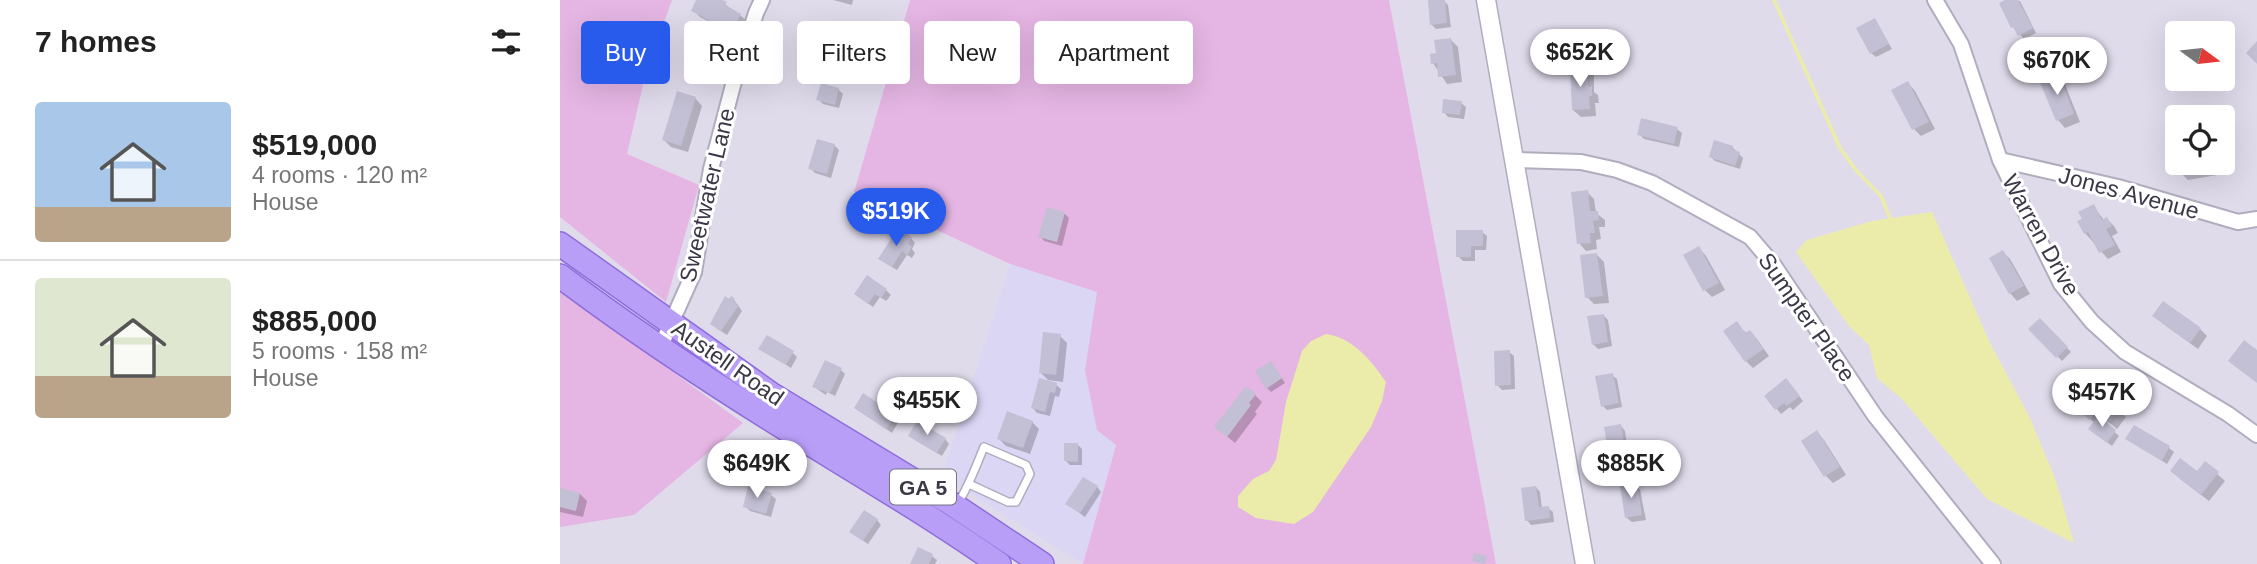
<!DOCTYPE html>
<html lang="en">
<head>
<meta charset="utf-8">
<style>
  body { margin:0; font-family:Arial,sans-serif; background:#f6f6f6; color:#222; height:100vh; display:flex; flex-direction:column; font-size:26px; white-space:nowrap }
  * { box-sizing:border-box; margin:0 }
  p { font-size:23px; color:#767676 }
  .icon { flex:none; width:38px; height:38px; fill:none; stroke:currentColor; stroke-width:2; stroke-linecap:round; stroke-linejoin:round }
  .map { position:relative; flex:1; overflow:hidden }
  .sheet { display:flex; flex-direction:column; background:#fff; width:560px }
  .sheet>* { flex:none }
  .hud { position:absolute; left:21px; top:21px; width:665px; height:63px; display:flex; gap:14px }
  .needle { width:46px; rotate:105deg }
  .fabs { position:absolute; left:1605px; top:21px; display:grid; gap:14px }
  .fabs a { display:grid; place-items:center; width:70px; height:70px; border-radius:7px; background:#fff; box-shadow:0 7px 28px #0002; font-size:35px }
  .price { position:absolute; translate:-50% -60px; padding:0 16px; border-radius:24px; background:#fff; color:#222; font-size:23px; line-height:46px; filter:drop-shadow(0 2px 4px #0008) }
  .price::after { content:''; position:absolute; left:50%; top:42px; width:21px; height:16px; margin-left:-10px; background:inherit; clip-path:polygon(0 0,100% 0,50% 100%) }
  .price.current { background:#285aec; color:#fff }
  ul { padding:0; list-style:none }
  li { display:flex; align-items:center; gap:21px; height:175px; padding:0 35px }
  li+li { border-top:2px solid #e0e0e0 }
  li span { display:grid; place-items:center; flex:none; width:196px; height:140px; border-radius:7px; color:#555 }
  li>.icon { margin-inline-start:auto }
  span .icon { width:84px; height:84px; fill:#fffc; stroke-width:1 }
  li b { font-size:30px }
  h2 { display:flex; justify-content:space-between; align-items:center; height:84px; padding:0 35px; font-size:30px }
  .tag { padding:0 24px; border-radius:7px; background:#fff; box-shadow:0 7px 28px #0002; font-size:24px; line-height:63px }
  .tag.current { background:#285aec; color:#fff }
  main { display:flex; flex:1; min-height:0 }
  .map>svg:first-child { display:block }
</style>
</head>
<body>
<main>
<section class="sheet">
<h2>7 homes<svg class="icon" aria-label="filters" viewBox="0 0 24 24"><path d="M4 7h16M4 17h16"/><circle cx="9" cy="7" r="2"/><circle cx="15" cy="17" r="2"/></svg></h2>
<ul>
<li><span style="background:linear-gradient(#a9c7e8 75%,#b9a48a 0)"><svg class="icon" aria-label="home" viewBox="0 0 24 24"><path d="M3 11l9-7 9 7M6 9v11h12V9"/></svg></span><div><b>$519,000</b><p>4 rooms · 120 m²</p><p>House</p></div></li>
<li><span style="background:linear-gradient(#dfe7d0 70%,#b9a48a 0)"><svg class="icon" aria-label="home" viewBox="0 0 24 24"><path d="M3 11l9-7 9 7M6 9v11h12V9"/></svg></span><div><b>$885,000</b><p>5 rooms · 158 m²</p><p>House</p></div></li>
</ul>
</section>
<div class="map">
<svg width="1697" height="564" viewBox="0 0 1697 564">
  <rect width="100%" height="100%" fill="#ece9f3"/>
  <g fill="#e0dbeb" fill-rule="evenodd">
    <polygon points="0,0 350,0 294,192 450,264 537,292 523,564 0,564"/>
    <path d="M829,0H1697V564H936ZM1617,33H1662V79H1617ZM1617,117H1662V163H1617Z"/>
  </g>
  <polygon fill="#dbd6f4" points="450,264 537,292 525,370 556,445 523,564 382,476"/>
  <g fill="#e5b5e3">
    <polygon points="0,0 112,0 86,72 67,154 139,185 106,302 0,217"/>
    <polygon points="350,0 829,0 936,564 523,564 556,445 537,430 525,370 537,292 450,264 294,192"/>
    <polygon points="0,290 183,423 74,515 0,527"/>
  </g>
  <g fill="#ececaa">
    <polygon points="1372,212 1431,345 1469,416 1495,478 1514,543 1427,499 1342,399 1317,378 1309,345 1289,326 1236,252 1247,240 1312,221"/>
    <path d="M766,334C793,338 811,360 826,382L822,401L811,427L753,512L734,524L696,518L678,507V496L693,479L709,471L716,460L726,402L742,351L751,341Z"/>
  </g>
  <g fill="#0003">
    <polygon points="138,0 159,0 180,15 188,22 180,38 140,17 133,10"/>
    <polygon points="273,0 293,0 292,5"/>
    <polygon points="1449,0 1460,1 1476,33 1464,39 1453,27"/>
    <polygon points="884,1 888,5 891,27 876,29 871,24"/>
    <polygon points="1315,20 1332,49 1316,57 1311,53"/>
    <polygon points="281,28 286,33 282,47 263,43 258,38"/>
    <polygon points="891,40 898,47 902,82 887,84 873,63"/>
    <polygon points="1026,69 1034,76 1034,92 1038,95 1039,103 1035,103 1036,116 1021,117 1013,110"/>
    <polygon points="1497,74 1504,82 1520,122 1505,128 1498,120 1482,81"/>
    <polygon points="1348,83 1355,91 1375,129 1361,136 1354,129 1334,91"/>
    <polygon points="278,89 283,94 279,108 263,104 258,99"/>
    <polygon points="135,98 142,106 128,152 111,147 104,140"/>
    <polygon points="901,103 906,107 904,119 888,117 884,112"/>
    <polygon points="1117,129 1122,133 1119,147 1084,139 1079,134"/>
    <polygon points="258,141 275,146 279,150 271,178 255,173 250,168"/>
    <polygon points="1172,147 1183,158 1180,169 1155,161 1151,157"/>
    <polygon points="1662,158 1667,163 1669,173 1628,180 1621,173 1619,163 1662,163"/>
    <polygon points="1027,192 1034,199 1036,213 1045,220 1045,227 1039,227 1041,239 1036,240 1037,249 1026,251 1019,243"/>
    <polygon points="1533,206 1544,220 1547,219 1554,226 1558,233 1552,236 1561,252 1548,259 1525,233"/>
    <polygon points="489,210 505,214 509,218 502,246 484,241 480,236"/>
    <polygon points="922,232 927,236 926,250 915,250 915,261 903,261 898,256"/>
    <polygon points="351,238 355,243 352,249 355,253 352,258 347,255 337,270 325,263"/>
    <polygon points="1139,248 1146,256 1165,290 1152,297 1145,290"/>
    <polygon points="1443,252 1450,259 1470,294 1457,301 1450,293"/>
    <polygon points="1037,255 1044,262 1049,303 1034,304 1027,297"/>
    <polygon points="326,290 331,295 326,301 320,297 313,307 301,298"/>
    <polygon points="166,298 174,300 182,311 167,335 156,328"/>
    <polygon points="1043,315 1048,320 1052,346 1038,349 1033,344"/>
    <polygon points="1480,320 1511,352 1502,361 1471,329"/>
    <polygon points="1602,323 1640,329 1647,336 1638,349"/>
    <polygon points="1177,324 1187,334 1190,332 1197,339 1209,356 1193,368 1186,361"/>
    <polygon points="500,336 507,343 503,382 488,380 481,373"/>
    <polygon points="200,348 233,353 237,357 231,368"/>
    <polygon points="949,352 954,356 955,389 942,390 937,385"/>
    <polygon points="715,368 725,383 711,392 707,388"/>
    <polygon points="281,370 285,374 275,396 267,392 266,395 254,387"/>
    <polygon points="1052,375 1057,379 1062,407 1047,410 1043,406"/>
    <polygon points="1525,382 1566,417 1557,429 1544,418 1542,421 1559,436 1552,446 1535,433 1535,423 1517,408"/>
    <polygon points="496,385 501,389 499,397 495,396 490,416 477,413 473,408"/>
    <polygon points="1230,385 1243,401 1233,410 1230,407 1221,414 1206,396"/>
    <polygon points="695,395 702,402 695,412 697,414 675,443 664,434"/>
    <polygon points="301,412 335,417 339,421 332,433"/>
    <polygon points="472,422 479,429 470,454 446,446 439,439"/>
    <polygon points="1061,426 1065,431 1069,460 1055,462 1050,457"/>
    <polygon points="1257,432 1264,440 1286,475 1273,483 1266,476 1243,441"/>
    <polygon points="385,439 389,444 382,456 355,440"/>
    <polygon points="1568,439 1609,448 1614,452 1607,464"/>
    <polygon points="517,444 522,449 522,465 510,465 506,461"/>
    <polygon points="1645,463 1665,481 1649,501 1619,478 1637,473"/>
    <polygon points="1076,485 1080,490 1086,520 1072,522 1067,518"/>
    <polygon points="537,487 541,492 525,517 507,504"/>
    <polygon points="976,487 980,492 982,509 988,508 993,512 994,522 971,525 967,520"/>
    <polygon points="189,488 211,495 216,499 211,517 190,511 185,506"/>
    <polygon points="0,490 20,494 27,501 23,517 0,512"/>
    <polygon points="317,520 321,525 308,544 296,536"/>
    <polygon points="372,556 377,560 375,564 352,564"/>
  </g>
  <g fill="none" stroke-linecap="round" stroke-linejoin="round">
    <polyline stroke="#ececaa" stroke-width="3.5" points="1214,0 1280,148 1295,169 1321,196 1330,218"/>
  </g>
  <g fill="#c3bfd4">
    <polygon points="136,0 163,0 167,2 165,5 181,14 172,32 131,11"/>
    <polygon points="868,0 885,0 887,23 870,25"/>
    <polygon points="1445,0 1458,0 1473,28 1458,36 1453,27 1451,28 1439,3"/>
    <polygon points="1315,18 1329,44 1310,54 1296,28"/>
    <polygon points="261,21 282,27 278,44 257,39"/>
    <polygon points="891,38 896,75 878,77 877,63 871,64 870,54 876,53 874,40"/>
    <polygon points="1697,41 1697,64 1686,53"/>
    <polygon points="1027,67 1028,87 1032,86 1032,96 1029,96 1030,109 1012,110 1010,68"/>
    <polygon points="1498,72 1514,114 1496,121 1479,80"/>
    <polygon points="1348,81 1369,122 1352,130 1331,90"/>
    <polygon points="261,83 279,88 275,105 256,100"/>
    <polygon points="117,91 136,97 121,146 102,140"/>
    <polygon points="883,99 902,101 900,115 882,113"/>
    <polygon points="1081,118 1118,127 1114,144 1077,135"/>
    <polygon points="257,139 275,144 267,174 248,169"/>
    <polygon points="1154,140 1173,146 1172,149 1180,152 1175,166 1149,157"/>
    <polygon points="1617,163 1662,163 1663,166 1619,174"/>
    <polygon points="1028,190 1030,211 1038,211 1039,220 1033,221 1035,233 1030,233 1031,243 1017,244 1011,192"/>
    <polygon points="1534,204 1542,220 1547,217 1552,226 1546,229 1555,245 1539,253 1528,232 1524,234 1517,221 1522,219 1518,212"/>
    <polygon points="487,207 505,212 497,242 478,237"/>
    <polygon points="338,228 352,237 348,244 352,247 347,255 342,251 332,267 318,259"/>
    <polygon points="896,230 923,230 923,246 911,246 911,257 896,257"/>
    <polygon points="1139,246 1159,283 1143,291 1123,255"/>
    <polygon points="1443,250 1464,286 1449,294 1429,258"/>
    <polygon points="1037,253 1043,296 1025,298 1020,255"/>
    <polygon points="307,275 327,289 321,298 315,294 308,304 294,294"/>
    <polygon points="165,296 169,299 171,296 175,299 173,301 179,305 161,331 150,324"/>
    <polygon points="1603,301 1641,328 1630,343 1592,316"/>
    <polygon points="1044,314 1048,342 1032,345 1027,316"/>
    <polygon points="1480,318 1508,347 1496,358 1468,329"/>
    <polygon points="1177,321 1185,333 1190,330 1204,349 1185,362 1163,331"/>
    <polygon points="483,332 501,334 496,375 479,373"/>
    <polygon points="207,335 234,351 226,365 198,349"/>
    <polygon points="1684,340 1697,350 1697,383 1668,361"/>
    <polygon points="950,350 951,385 935,386 934,351"/>
    <polygon points="265,360 282,368 270,393 252,387"/>
    <polygon points="711,361 722,378 706,389 695,371"/>
    <polygon points="1053,373 1059,403 1041,407 1035,376"/>
    <polygon points="479,378 497,383 495,393 490,392 485,412 471,408"/>
    <polygon points="1226,378 1240,396 1227,406 1224,403 1215,410 1204,396"/>
    <polygon points="1525,379 1560,408 1549,423 1536,412 1530,420 1507,401"/>
    <polygon points="686,386 696,394 689,403 691,405 667,437 654,427"/>
    <polygon points="303,393 336,415 326,429 294,408"/>
    <polygon points="447,411 473,421 463,448 437,439"/>
    <polygon points="1538,416 1556,430 1547,443 1528,429"/>
    <polygon points="357,421 386,438 377,453 348,436"/>
    <polygon points="1061,424 1066,456 1049,458 1044,427"/>
    <polygon points="1574,425 1610,446 1602,461 1565,439"/>
    <polygon points="1257,430 1280,467 1264,477 1241,441"/>
    <polygon points="504,443 518,443 518,462 504,461"/>
    <polygon points="1620,458 1637,471 1645,461 1659,472 1641,495 1610,471"/>
    <polygon points="523,477 538,486 520,513 505,504"/>
    <polygon points="1077,483 1082,515 1065,518 1060,486"/>
    <polygon points="188,486 212,493 206,514 183,507"/>
    <polygon points="976,486 979,507 989,506 990,518 965,521 961,488"/>
    <polygon points="0,488 20,493 16,511 0,507"/>
    <polygon points="304,510 318,519 303,541 289,532"/>
    <polygon points="358,547 373,554 369,564 350,564"/>
    <polygon points="914,553 927,556 925,564 912,561"/>
  </g>
  <g fill="none" stroke-linecap="round" stroke-linejoin="round">
    <g stroke="#b1acbe" stroke-width="10">
      <path id="service" d="M398,503C409,486 416,466 424,447L466,465L470,474L456,502H448L409,484"/>
    </g>
    <g stroke="#b1acbe" stroke-width="18">
      <g id="minor">
        <polyline points="1375,0 1401,44 1440,160 1501,284 1532,322 1565,352 1668,414 1697,435"/>
        <polyline points="954,160 1021,162 1057,170 1092,183 1190,237 1213,264 1315,416 1433,564"/>
        <polyline points="1440,160 1558,187 1678,222 1697,219"/>
        <polyline points="100,348 134,272 151,169 173,85 196,13 202,0"/>
      </g>
    </g>
    <g stroke="#b1acbe" stroke-width="21">
      <polyline id="tertiary" points="926,0 1025,564"/>
    </g>
    <g stroke="#8e6edc" stroke-width="26">
      <g id="primary">
        <polyline points="0,244 211,394 389,502 482,564"/>
        <path d="M0,276C68,327 138,374 210,419C287,467 365,512 439,564"/>
      </g>
    </g>
    <use href="#service" stroke="#fff" stroke-width="7"/>
    <use href="#minor" stroke="#fff" stroke-width="14"/>
    <use href="#tertiary" stroke="#fff" stroke-width="18"/>
    <use href="#primary" stroke="#b99ef8" stroke-width="23"/>
  </g>
  <g text-anchor="middle" dominant-baseline="central" stroke-width="6" stroke-linejoin="round" paint-order="stroke">
    <rect fill="#fff" stroke="#76747e" stroke-width="2" x="330" y="469.5" width="66" height="35" rx="5"/>
    <g font-size="21" font-weight="bold" fill="#3b3847">
      <text x="363" y="487">GA 5</text>
    </g>
    <g font-size="23" fill="#3b3847" stroke="#fff">
      <text transform="translate(1569 193) rotate(15)">Jones Avenue</text>
      <text transform="translate(147 195) rotate(-77)">Sweetwater Lane</text>
      <text transform="translate(1481 235) rotate(61)">Warren Drive</text>
      <text transform="translate(1247 317) rotate(55)">Sumpter Place</text>
      <text transform="translate(168 363) rotate(35)">Austell Road</text>
    </g>
  </g>
</svg>
<div class="fabs">
<a><svg class="needle" viewBox="-14 -14 28 28"><path d="M0-13l5 13h-10z" fill="#e53935"/><path d="M0 13l5-13h-10z" fill="#767676"/></svg></a>
<a><svg class="icon" aria-label="locate" viewBox="0 0 24 24"><circle cx="12" cy="12" r="6"/><path d="M12 2v4M12 18v4M2 12h4M18 12h4"/></svg></a>
</div>
<b class="price" style="left:1020px;top:89px">$652K</b>
<b class="price" style="left:1497px;top:97px">$670K</b>
<b class="price current" style="left:336px;top:248px">$519K</b>
<b class="price" style="left:1542px;top:429px">$457K</b>
<b class="price" style="left:367px;top:437px">$455K</b>
<b class="price" style="left:197px;top:500px">$649K</b>
<b class="price" style="left:1071px;top:500px">$885K</b>
<div class="hud">
<a class="tag current">Buy</a>
<a class="tag">Rent</a>
<a class="tag">Filters</a>
<a class="tag">New</a>
<a class="tag">Apartment</a>
</div>
</div>
</main>
</body>
</html>
